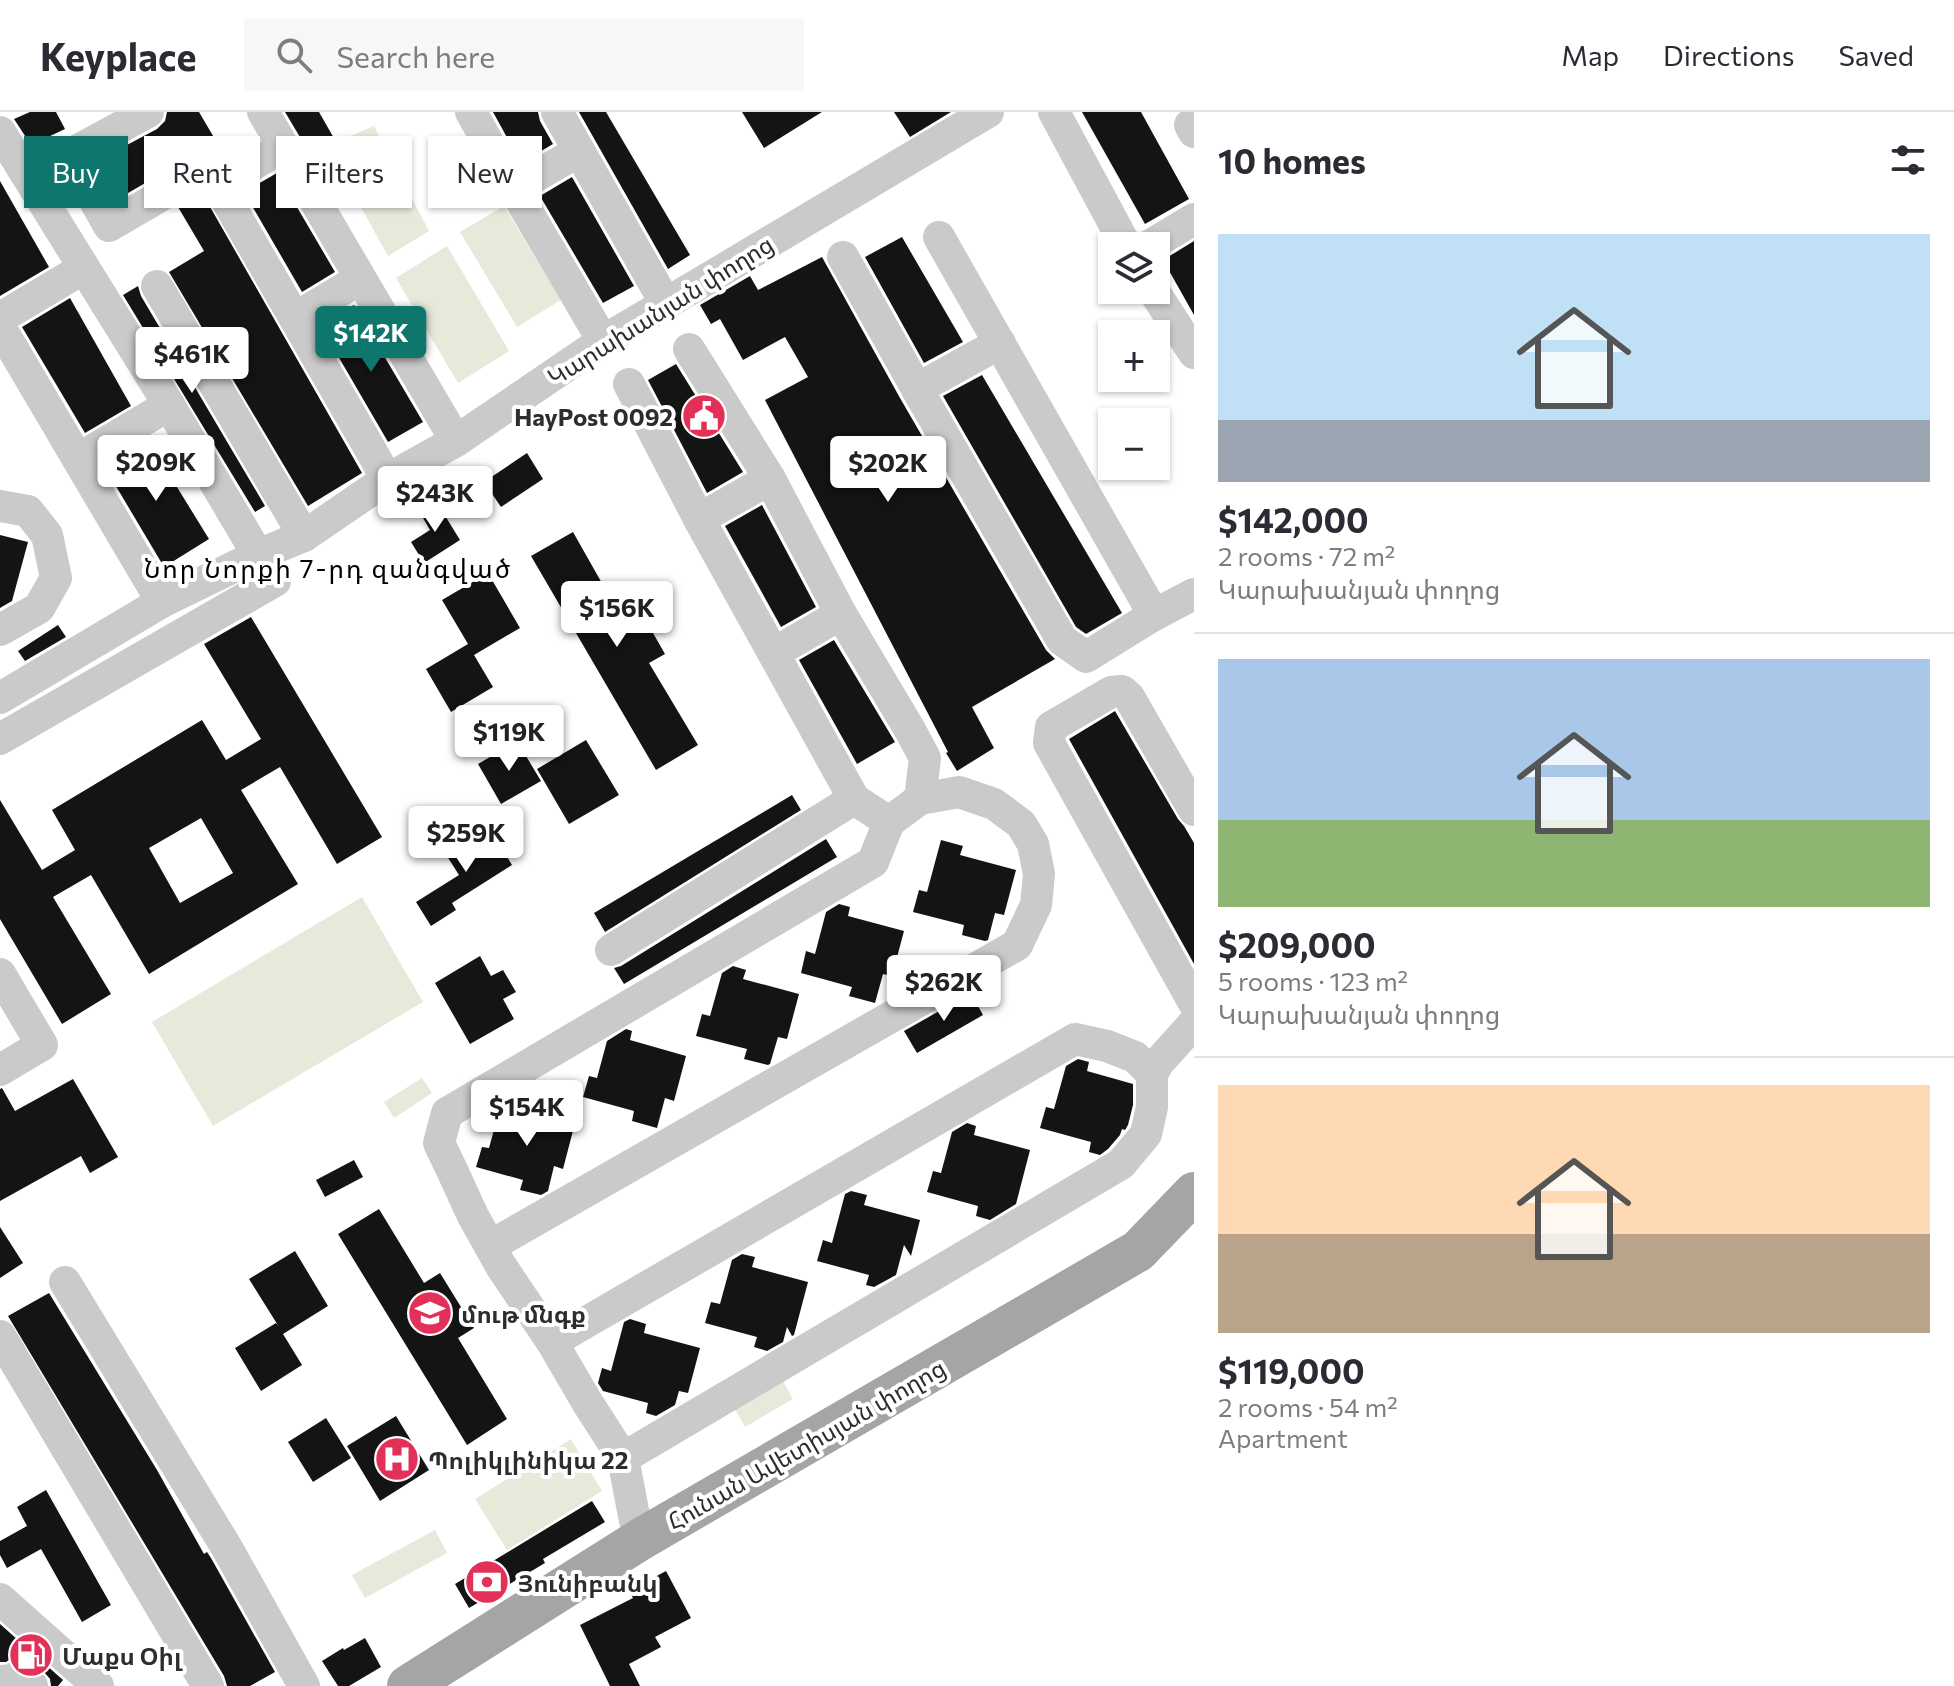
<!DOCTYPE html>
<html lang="en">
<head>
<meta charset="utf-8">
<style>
  body { margin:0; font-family:Commissioner,"Noto Sans Armenian",sans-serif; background:#f7f7f7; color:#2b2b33; height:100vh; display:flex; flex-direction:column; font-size:30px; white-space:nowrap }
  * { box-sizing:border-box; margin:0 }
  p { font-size:26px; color:#7c7c81 }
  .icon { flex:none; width:44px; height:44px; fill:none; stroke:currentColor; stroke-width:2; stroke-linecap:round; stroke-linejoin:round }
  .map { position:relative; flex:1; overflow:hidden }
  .sheet { display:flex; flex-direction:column; background:#fff; width:760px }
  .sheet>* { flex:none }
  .banner { position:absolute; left:24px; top:24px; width:760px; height:72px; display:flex; gap:16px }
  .fabs { position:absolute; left:1098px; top:120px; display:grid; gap:16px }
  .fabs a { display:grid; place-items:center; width:72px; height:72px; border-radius:0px; background:#fff; box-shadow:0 2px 6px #0004; font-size:40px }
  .price { position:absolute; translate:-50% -68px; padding:0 18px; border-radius:8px; background:#fff; color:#222; font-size:26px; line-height:52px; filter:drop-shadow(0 2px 4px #0008) }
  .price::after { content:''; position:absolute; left:50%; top:48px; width:24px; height:18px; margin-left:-12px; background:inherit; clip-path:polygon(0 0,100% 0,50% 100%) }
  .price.on { background:#0f766e; color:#fff }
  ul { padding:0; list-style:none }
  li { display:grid; align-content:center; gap:16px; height:424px; padding:0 24px }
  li+li { border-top:2px solid #e1e1e2 }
  li span { display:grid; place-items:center; height:248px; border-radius:0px; color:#555 }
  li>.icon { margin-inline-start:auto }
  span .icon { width:144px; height:144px; fill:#fffc; stroke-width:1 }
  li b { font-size:34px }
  h2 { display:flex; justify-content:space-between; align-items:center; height:96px; padding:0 24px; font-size:34px }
  .tag { padding:0 28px; border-radius:0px; background:#fff; box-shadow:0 2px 6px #0004; font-size:28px; line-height:72px }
  .tag.on { background:#0f766e; color:#fff }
  header { display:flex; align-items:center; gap:48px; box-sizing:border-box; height:112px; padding:0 40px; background:#fff; border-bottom:2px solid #e1e1e2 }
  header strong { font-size:38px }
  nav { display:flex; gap:44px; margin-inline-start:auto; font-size:28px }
  .search { width:560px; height:72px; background:#f7f7f7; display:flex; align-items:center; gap:20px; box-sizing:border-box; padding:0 28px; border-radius:0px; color:#7c7c81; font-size:30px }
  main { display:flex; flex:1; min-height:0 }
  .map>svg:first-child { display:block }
</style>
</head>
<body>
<header>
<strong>Keyplace</strong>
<div class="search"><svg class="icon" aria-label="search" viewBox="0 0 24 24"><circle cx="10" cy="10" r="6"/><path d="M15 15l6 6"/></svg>Search here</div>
<nav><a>Map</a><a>Directions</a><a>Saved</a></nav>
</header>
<main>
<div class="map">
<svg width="1194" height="1574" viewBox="0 0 1194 1574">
  <rect width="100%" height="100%" fill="#fff"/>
  <g fill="#e5eada">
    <polygon points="374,14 429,119 388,144 327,34"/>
    <polygon points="504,94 561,188 517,215 460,120"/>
    <polygon points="447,134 509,239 458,271 396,166"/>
    <polygon points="362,785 423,890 213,1014 152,910"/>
    <polygon points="422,966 432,981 394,1006 384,990"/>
    <polygon points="783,1269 793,1287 745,1315 735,1297"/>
    <polygon points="571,1327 602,1379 507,1438 475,1387"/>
    <polygon points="435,1418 447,1441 365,1486 352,1463"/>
  </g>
  <g fill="#141414" fill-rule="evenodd">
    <polygon points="30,0 56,0 65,17 31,33 14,7"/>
    <polygon points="167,0 199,0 219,34 207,41 197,39 187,42 147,70 116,88 95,50 157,17 165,9"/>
    <polygon points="285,0 319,0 335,28 310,42"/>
    <polygon points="493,0 538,0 540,9 553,32 521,51"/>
    <polygon points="579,0 606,0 690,143 668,157"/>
    <polygon points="742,0 822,0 764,36"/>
    <polygon points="894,0 951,0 910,25"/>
    <polygon points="1082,0 1141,0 1189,87 1145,112"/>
    <polygon points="277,61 335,160 302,180 244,80"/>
    <polygon points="572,65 634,174 603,191 540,84"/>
    <polygon points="0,69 49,155 0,184"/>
    <polygon points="201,79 362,361 308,394 169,160 204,139 178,95"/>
    <polygon points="902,125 963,230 924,251 865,145"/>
    <polygon points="1194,129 1194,203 1163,148"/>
    <polygon points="822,145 900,286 1046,538 1055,547 972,595 994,636 957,659 946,641 948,640 765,288 808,265 785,225 743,248 720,207 711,212 700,193 750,164 758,178"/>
    <polygon points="138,174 141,184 265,394 255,400 123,183"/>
    <polygon points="70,186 131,294 85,321 22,215"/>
    <polygon points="354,193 423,310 388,330 320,213"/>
    <polygon points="676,252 743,360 707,381 648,268"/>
    <polygon points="982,263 1122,501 1086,522 1076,515 943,284"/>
    <polygon points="148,328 209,427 164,455 104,354"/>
    <polygon points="527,341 543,367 501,395 484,370"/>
    <polygon points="436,389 460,428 424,451 411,430 430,418 419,399"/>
    <polygon points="762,393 816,495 781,515 725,414"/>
    <polygon points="573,420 616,496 633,486 665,542 649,551 698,633 656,658 531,444"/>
    <polygon points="0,423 28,430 12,489 0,496"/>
    <polygon points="488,461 520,516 474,543 493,575 451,600 426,557 468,532 442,488"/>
    <path d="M251,505L382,725L337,752L280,655L241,678L298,772L149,862L91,763L53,785L111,882L62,912L0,807V688L42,758L75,738L52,698L202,608L226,648L261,627L204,532ZM201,706L233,761L180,791L149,736Z"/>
    <polygon points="58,513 66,525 25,549 18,539"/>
    <polygon points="834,528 895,630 857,652 799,548"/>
    <polygon points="1115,599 1178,707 1184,714 1194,731 1194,852 1069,627"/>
    <polygon points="586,628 619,683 569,712 537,657"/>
    <polygon points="517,629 541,669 501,692 478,652"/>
    <polygon points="792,683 801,698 605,820 594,801"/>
    <polygon points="488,714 512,753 452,791 456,798 431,814 416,790 459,763 445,741"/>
    <polygon points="826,727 837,745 624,872 614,856 621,854"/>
    <polygon points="941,728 963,734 960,743 1016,758 1004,803 995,801 988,828 985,829 962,823 964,813 913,800 919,778 927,780"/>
    <polygon points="839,792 850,795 848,804 904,819 892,864 883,862 875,891 849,884 852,875 801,861 806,839 815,842 826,800"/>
    <polygon points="480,844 491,864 503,858 516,880 503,887 514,907 470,932 435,871"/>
    <polygon points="733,854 746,858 743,867 799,882 787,927 778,925 770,952 768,953 744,947 747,937 696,924 702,902 710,904 722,861"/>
    <polygon points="971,881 983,903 917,941 904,919"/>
    <polygon points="626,917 632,919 630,928 686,944 674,989 665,986 657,1016 632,1009 634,999 583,985 589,964 597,966 607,929"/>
    <polygon points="1078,947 1089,950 1087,959 1133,972 1133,993 1128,1013 1125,1018 1122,1017 1120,1023 1108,1037 1100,1043 1089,1040 1091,1030 1040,1016 1046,995 1054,997 1066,954"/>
    <polygon points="73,967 118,1045 90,1061 81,1044 0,1089 0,977 2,976 15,999"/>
    <polygon points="501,992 575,1011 563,1057 554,1054 548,1079 541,1083 520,1078 523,1068 476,1055 482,1035 489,1036"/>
    <polygon points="967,1011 976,1014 974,1023 1030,1038 1016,1092 990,1108 976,1104 978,1094 927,1080 933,1059 941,1061 952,1020"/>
    <polygon points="354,1048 363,1065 325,1085 316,1068"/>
    <polygon points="851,1079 867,1083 864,1093 920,1108 911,1144 904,1133 896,1163 874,1175 866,1173 869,1163 817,1149 823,1128 832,1131 845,1082"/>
    <polygon points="379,1097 424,1171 440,1161 474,1216 458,1226 507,1307 467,1333 338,1122"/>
    <polygon points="0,1115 23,1151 0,1166"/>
    <polygon points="295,1139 328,1194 283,1222 302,1253 261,1279 235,1236 276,1211 279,1215 249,1167"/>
    <polygon points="742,1142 755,1145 752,1155 808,1170 794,1223 792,1224 787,1215 783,1230 767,1239 754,1235 757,1225 705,1211 711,1190 720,1192 732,1148"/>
    <polygon points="49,1181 157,1358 204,1442 207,1440 211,1446 275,1560 250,1574 227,1574 224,1564 8,1204"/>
    <polygon points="630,1207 646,1212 644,1221 700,1236 688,1281 679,1279 675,1293 656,1304 646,1301 648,1291 603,1279 598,1271 602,1256 611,1259 624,1210"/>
    <polygon points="396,1304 429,1358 380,1389 347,1334"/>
    <polygon points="326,1306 351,1346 313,1370 288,1330"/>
    <polygon points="46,1378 111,1493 82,1510 41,1437 7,1456 0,1443 0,1429 27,1414 17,1395"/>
    <polygon points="592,1389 605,1410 543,1447 545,1451 469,1496 455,1472"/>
    <polygon points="666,1459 691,1506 655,1525 661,1535 629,1552 640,1574 610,1574 580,1513 633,1486 629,1479"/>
    <polygon points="0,1512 63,1568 58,1574 51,1574 50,1567 44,1560 24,1545 15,1544 6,1550 0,1550"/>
    <polygon points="365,1526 381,1555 349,1574 338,1574 322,1549 343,1536 344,1538"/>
  </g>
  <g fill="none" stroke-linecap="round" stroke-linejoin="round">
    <g stroke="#cacaca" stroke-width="32">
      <polyline points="148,0 69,43 109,114 157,86 198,58"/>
      <polyline points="263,0 456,329"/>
      <polyline points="471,0 514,77"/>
      <polyline points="557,0 666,192"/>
      <polyline points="1054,0 1126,134"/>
      <polyline points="1190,13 1194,20"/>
      <polyline points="0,20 169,293 258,443"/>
      <polyline points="283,35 218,73 377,349 386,368"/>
      <polyline points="579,39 514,77 603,229"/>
      <polyline points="939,125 1154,503"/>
      <polyline points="1149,134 1194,107"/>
      <polyline points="843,145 917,277"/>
      <polyline points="157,174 304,424"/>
      <polyline points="1153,178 1194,241"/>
      <polyline points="0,206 84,156"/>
      <polyline points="295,206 360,167"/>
      <polyline points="0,215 162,490"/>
      <polyline points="1000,231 917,277 1062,528 1086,545 1154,503 1194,482"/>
      <polyline points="689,237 770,367 841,502 910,618 925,646 920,687"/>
      <polyline points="629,272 699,407 770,367"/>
      <polyline points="78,347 169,293"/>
      <polyline points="0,394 28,399 47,423 56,466 39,496 0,518"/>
      <polyline points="699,407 854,687"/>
      <polyline points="774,541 841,502"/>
      <polyline points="0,586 162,490 258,443 304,424 386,368 456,329 603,229 988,0"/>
      <polyline points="0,627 275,469"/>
      <polyline points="1194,698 1129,585 1122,579 1111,580 1051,615 1049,631 1194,891"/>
      <polyline points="611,838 854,687 889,710"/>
      <polyline points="0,862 42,933 0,958"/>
      <polyline points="1152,962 1159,950 1194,911"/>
      <polyline points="490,1134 1017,833 1036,793 1039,762 1033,732 1021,712 994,692 959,680 920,687 889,710 873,750 447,1001 439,1031 451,1056 473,1104 501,1154 552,1230 587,1290 623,1346 635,1409 641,1427"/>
      <polyline points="65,1170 227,1436 304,1574"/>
      <polyline points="0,1224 208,1574"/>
      <polyline points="552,1230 1075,927 1107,934 1135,945 1152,962 1152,995 1146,1022 1121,1052 623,1346"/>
      <polyline points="0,1487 98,1574"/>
      <polyline points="0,1569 13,1568 19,1563 32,1574"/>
    </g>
    <polyline stroke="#a5a5a5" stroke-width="42" points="408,1574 641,1427 1138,1139 1194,1081"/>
  </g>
  <defs>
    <g id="civic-disc" transform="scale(2.3)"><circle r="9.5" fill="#e33059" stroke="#fff"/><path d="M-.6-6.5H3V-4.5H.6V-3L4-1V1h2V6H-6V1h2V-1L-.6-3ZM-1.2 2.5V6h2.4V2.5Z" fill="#fff"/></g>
    <g id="school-disc" transform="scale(2.3)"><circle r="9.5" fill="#e33059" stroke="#fff"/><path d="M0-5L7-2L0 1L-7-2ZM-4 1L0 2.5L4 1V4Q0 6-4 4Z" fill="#fff"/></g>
    <g id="hospital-disc" transform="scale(2.3)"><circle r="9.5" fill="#e33059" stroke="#fff"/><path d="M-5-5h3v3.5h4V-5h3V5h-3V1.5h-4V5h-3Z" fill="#fff"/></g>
    <g id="bank-disc" transform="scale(2.3)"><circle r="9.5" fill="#e33059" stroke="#fff"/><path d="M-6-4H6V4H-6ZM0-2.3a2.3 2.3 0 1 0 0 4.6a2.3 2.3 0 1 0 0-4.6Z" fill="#fff"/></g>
    <g id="fuel-disc" transform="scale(2.3)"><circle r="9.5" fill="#e33059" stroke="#fff"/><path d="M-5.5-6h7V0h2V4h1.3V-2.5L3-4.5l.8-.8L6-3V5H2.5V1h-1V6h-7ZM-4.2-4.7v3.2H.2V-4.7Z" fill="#fff"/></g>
  </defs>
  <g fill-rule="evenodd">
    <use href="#civic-disc" x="704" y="304"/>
    <use href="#school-disc" x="430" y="1201"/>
    <use href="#hospital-disc" x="397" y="1347"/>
    <use href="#bank-disc" x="487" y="1470"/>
    <use href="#fuel-disc" x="31" y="1543"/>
  </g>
  <g text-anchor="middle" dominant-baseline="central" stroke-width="8" stroke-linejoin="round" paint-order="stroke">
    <g font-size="24" fill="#2d2d2d" stroke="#fff">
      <text transform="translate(660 198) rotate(-32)">Կարախանյան փողոց</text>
      <text transform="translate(806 1332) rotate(-30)">Հունան Ավետիսյան փողոց</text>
    </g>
    <g font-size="24" font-weight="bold" fill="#2d2d2d" stroke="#fff" text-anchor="start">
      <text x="673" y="304" text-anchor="end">HayPost 0092</text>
      <text x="461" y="1201">մութ մնգք</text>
      <text x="428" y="1347">Պոլիկլինիկա 22</text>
      <text x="518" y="1470">Յունիբանկ</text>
      <text x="62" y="1543">Մաքս Օիլ</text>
    </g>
    <g font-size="26" letter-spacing="2" fill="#000" stroke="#fff">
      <text x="328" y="455">Նոր Նորքի 7-րդ զանգված</text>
    </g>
  </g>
</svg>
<div class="fabs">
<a><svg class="icon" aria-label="layers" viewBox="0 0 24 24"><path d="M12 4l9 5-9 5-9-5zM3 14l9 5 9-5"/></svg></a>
<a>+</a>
<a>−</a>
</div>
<b class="price on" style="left:371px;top:262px">$142K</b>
<b class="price" style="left:192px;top:283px">$461K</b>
<b class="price" style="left:156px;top:391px">$209K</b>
<b class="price" style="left:888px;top:392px">$202K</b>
<b class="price" style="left:435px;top:422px">$243K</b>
<b class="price" style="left:617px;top:537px">$156K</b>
<b class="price" style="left:509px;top:661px">$119K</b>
<b class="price" style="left:466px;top:762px">$259K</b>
<b class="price" style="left:944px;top:911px">$262K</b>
<b class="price" style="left:527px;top:1036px">$154K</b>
<div class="banner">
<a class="tag on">Buy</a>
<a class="tag">Rent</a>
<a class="tag">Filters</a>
<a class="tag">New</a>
</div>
</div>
<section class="sheet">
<h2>10 homes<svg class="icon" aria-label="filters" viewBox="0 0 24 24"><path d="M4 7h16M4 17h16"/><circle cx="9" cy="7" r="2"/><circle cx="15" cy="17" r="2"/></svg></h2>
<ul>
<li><span style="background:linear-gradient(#bfe0f5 75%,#9aa5b1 0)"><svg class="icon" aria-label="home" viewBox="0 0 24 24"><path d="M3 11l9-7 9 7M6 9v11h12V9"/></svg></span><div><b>$142,000</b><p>2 rooms · 72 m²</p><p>Կարախանյան փողոց</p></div></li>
<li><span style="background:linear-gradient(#a9c7e8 65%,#8fb573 0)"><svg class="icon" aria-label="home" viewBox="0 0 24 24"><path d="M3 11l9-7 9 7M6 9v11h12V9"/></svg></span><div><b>$209,000</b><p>5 rooms · 123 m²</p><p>Կարախանյան փողոց</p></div></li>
<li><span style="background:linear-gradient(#ffd9b3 60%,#b9a48a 0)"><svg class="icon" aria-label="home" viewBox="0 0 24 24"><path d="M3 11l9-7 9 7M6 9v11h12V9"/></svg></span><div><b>$119,000</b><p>2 rooms · 54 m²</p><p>Apartment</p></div></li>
</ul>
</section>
</main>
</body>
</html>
